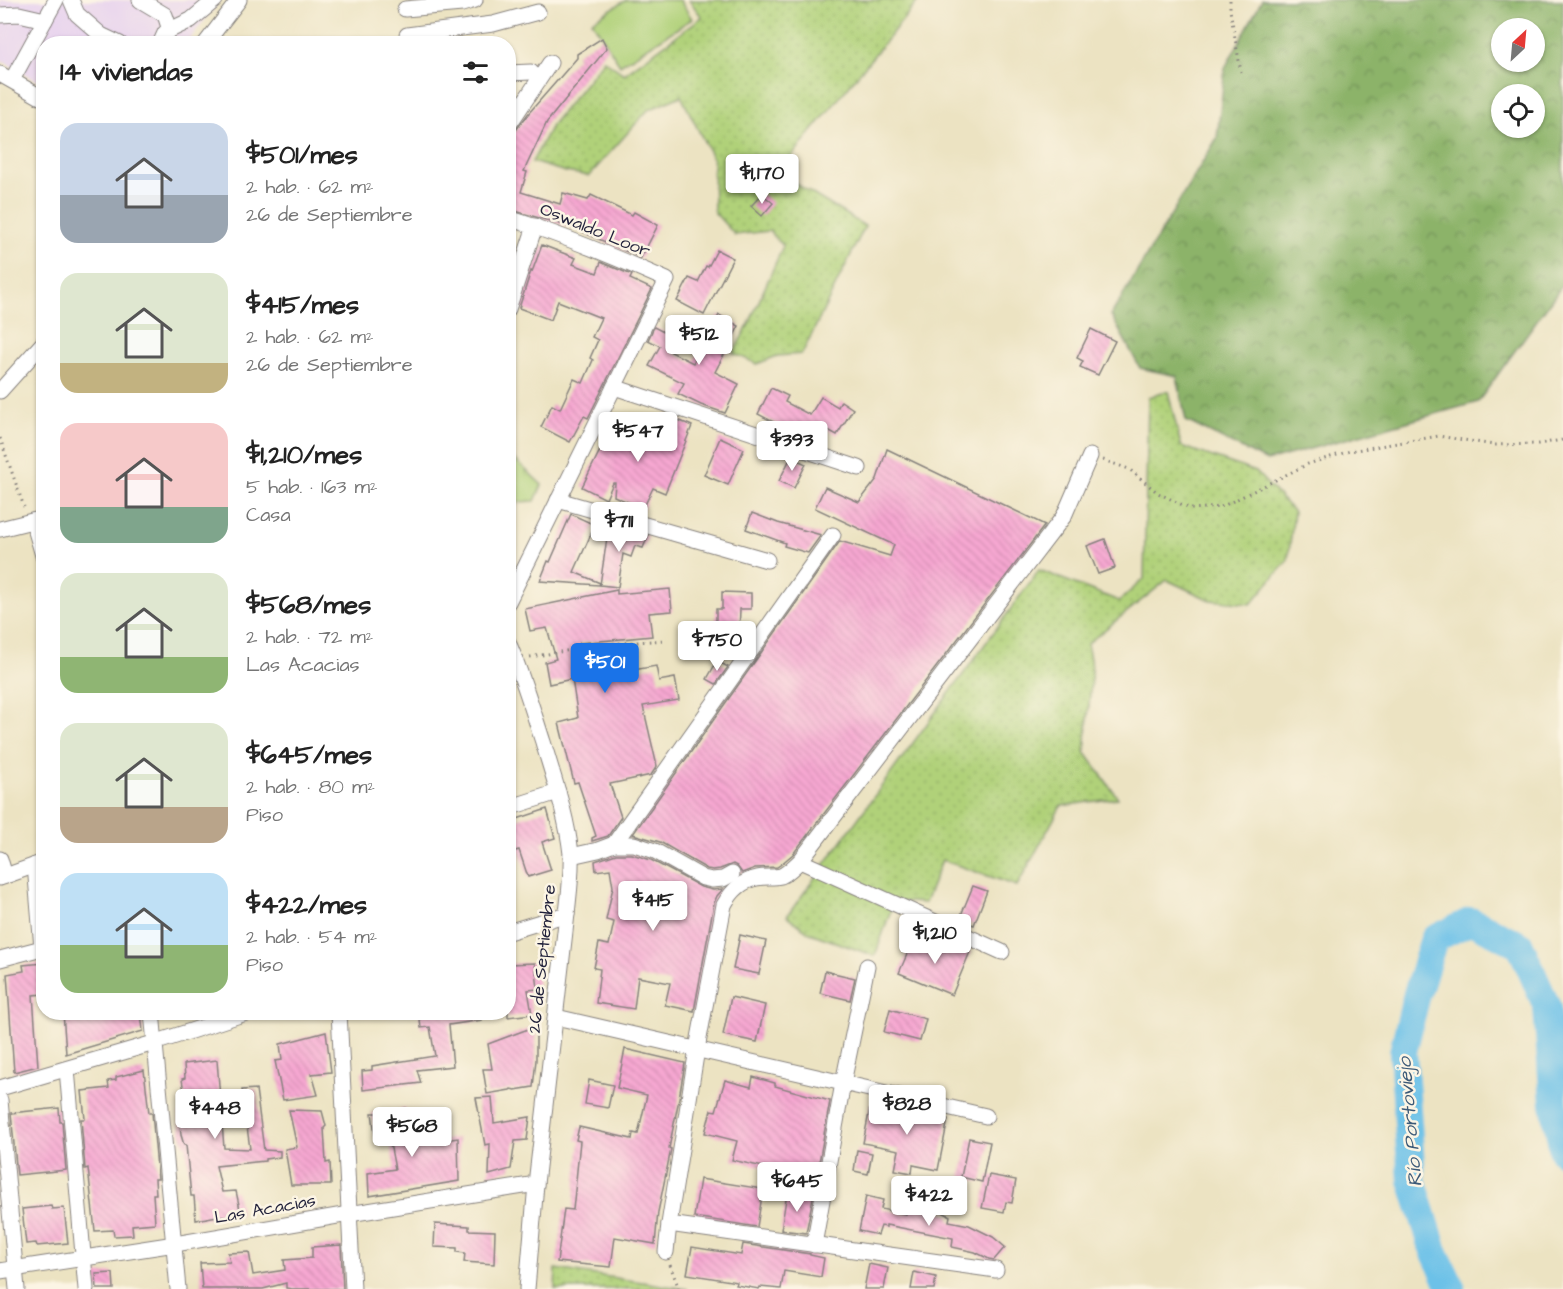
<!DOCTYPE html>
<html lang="es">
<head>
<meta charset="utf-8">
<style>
  body { margin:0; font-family:"Architects Daughter",sans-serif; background:#f2f2f2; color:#222; height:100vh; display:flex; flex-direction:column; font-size:22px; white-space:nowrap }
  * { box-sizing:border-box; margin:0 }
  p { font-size:20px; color:#767676 }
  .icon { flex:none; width:33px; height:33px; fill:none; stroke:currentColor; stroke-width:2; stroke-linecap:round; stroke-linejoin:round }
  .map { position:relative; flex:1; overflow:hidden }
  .sheet { position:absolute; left:36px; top:36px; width:480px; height:984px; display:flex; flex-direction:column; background:#fff; border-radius:24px; box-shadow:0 2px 4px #0004 }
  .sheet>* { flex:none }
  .needle { width:39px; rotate:26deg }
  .tools { position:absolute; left:1491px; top:18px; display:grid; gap:12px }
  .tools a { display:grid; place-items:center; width:54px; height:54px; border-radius:50%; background:#fff; box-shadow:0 2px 4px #0004; font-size:30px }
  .price { position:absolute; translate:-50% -51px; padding:0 14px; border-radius:6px; background:#fff; color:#222; font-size:20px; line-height:39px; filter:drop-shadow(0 2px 3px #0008) }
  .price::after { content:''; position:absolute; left:50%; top:36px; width:18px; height:14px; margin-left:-9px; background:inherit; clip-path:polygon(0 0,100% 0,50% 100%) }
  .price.on { background:#1a73e8; color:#fff }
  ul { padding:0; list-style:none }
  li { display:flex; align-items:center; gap:18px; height:150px; padding:0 24px }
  li span { display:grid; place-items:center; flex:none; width:168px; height:120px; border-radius:18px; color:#555 }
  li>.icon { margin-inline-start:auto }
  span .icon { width:72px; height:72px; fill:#fffc; stroke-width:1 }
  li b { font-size:26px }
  h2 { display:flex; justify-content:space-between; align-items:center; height:72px; padding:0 24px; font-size:26px }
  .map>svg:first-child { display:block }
</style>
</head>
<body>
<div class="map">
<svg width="1563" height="1289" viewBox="0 0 1563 1289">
  <defs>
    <pattern id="grass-dots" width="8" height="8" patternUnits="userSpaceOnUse" patternTransform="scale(1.5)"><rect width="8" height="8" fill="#b0d179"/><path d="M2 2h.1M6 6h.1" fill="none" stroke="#97b36a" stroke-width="1.8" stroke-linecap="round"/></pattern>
    <pattern id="forest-crowns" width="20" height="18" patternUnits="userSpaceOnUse" patternTransform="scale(1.5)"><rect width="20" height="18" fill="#8cb369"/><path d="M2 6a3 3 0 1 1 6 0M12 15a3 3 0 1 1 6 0" fill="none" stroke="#729158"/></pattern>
    <pattern id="park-tufts" width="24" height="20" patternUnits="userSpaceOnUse" patternTransform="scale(1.5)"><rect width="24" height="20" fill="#b0d179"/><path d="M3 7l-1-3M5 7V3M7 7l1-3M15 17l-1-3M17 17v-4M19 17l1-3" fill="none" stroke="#97b36a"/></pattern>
    <pattern id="building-back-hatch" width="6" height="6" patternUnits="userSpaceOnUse" patternTransform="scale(1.5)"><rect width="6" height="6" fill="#f6a7d1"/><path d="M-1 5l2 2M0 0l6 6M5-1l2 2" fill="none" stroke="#d38fb4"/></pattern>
  </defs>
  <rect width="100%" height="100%" fill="#fcf5e5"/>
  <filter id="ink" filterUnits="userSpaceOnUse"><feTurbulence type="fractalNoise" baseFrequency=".0167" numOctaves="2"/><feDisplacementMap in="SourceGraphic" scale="12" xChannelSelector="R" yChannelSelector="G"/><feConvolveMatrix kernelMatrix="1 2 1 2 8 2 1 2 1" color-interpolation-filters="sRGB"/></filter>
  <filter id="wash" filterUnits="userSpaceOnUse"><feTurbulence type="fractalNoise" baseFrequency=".008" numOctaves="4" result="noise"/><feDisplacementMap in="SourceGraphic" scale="24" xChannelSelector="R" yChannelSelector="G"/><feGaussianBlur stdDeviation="1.35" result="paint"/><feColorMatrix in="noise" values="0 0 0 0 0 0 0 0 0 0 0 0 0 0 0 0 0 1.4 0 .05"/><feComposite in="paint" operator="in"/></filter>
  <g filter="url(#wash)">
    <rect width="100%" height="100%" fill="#ece3c2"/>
    <polygon fill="#e7d2ef" points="0,0 220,0 187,43 44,44 43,84 0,60"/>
    <g fill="url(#grass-dots)" stroke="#697a5a" stroke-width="1.5">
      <polygon points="689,0 919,0 778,173 865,226 802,354 777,356 757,364 733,353 749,324 783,246 769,231 735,235 714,212 713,159 681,96 648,110 589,176 566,172 532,162 551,126 604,60 624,74 702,17"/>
      <polygon points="1168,391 1181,446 1256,472 1294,512 1288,560 1251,604 1210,600 1167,580 1087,644 1092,669 1085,752 1118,798 1061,806 1017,886 942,860 925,903 894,901 875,956 810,933 787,916 1039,570 1119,601 1144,579 1148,397"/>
      <polygon points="556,1269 688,1289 555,1289"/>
    </g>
    <path fill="url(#forest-crowns)" stroke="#576a52" stroke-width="1.5" fill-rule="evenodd" d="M1262,0H1563V284L1478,402L1267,461L1186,421L1177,376L1140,368L1111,315L1217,138L1225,68ZM1502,28H1534V62H1502ZM1502,94H1534V128H1502Z"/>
    <polygon fill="url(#park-tufts)" stroke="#697a5a" stroke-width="1.5" points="509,454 542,485 535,501 518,502 511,512 508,509"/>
    <polygon fill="#b0d179" stroke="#697a5a" stroke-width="1.5" points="626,0 680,0 692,19 620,65 592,21"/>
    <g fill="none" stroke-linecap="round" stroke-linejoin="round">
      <polyline stroke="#6cc1e8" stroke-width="28" points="1452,1289 1434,1251 1412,1180 1403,1052 1417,994 1434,939 1471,921 1520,945 1547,1007 1554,1104 1563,1152"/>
    </g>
    <g id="blocks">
      <g fill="url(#building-back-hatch)">
        <polygon points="602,38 607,48 547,122 524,171 527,172 521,192 560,204 563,193 588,200 591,195 632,215 634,212 658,225 641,258 574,228 508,209 508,144 513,134 528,114 577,58 577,54"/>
        <polygon points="762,194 773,203 762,216 751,206"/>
        <polygon points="542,245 576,258 573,264 597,273 601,262 605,264 632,275 630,279 652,289 588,418 584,416 570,442 541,427 552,405 560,409 574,379 583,383 593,360 590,358 598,340 592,337 601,318 558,301 551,320 519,308 531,271 532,272"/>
        <polygon points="717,250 733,258 704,315 677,301 689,278 698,282 706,266 708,267"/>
        <polygon points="719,315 739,326 715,372 739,384 725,413 701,405 678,394 684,383 649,366 660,346 648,340 654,327 677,339 671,352 693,363"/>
        <polygon points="1091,329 1115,341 1098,375 1080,367 1083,361 1077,358"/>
        <polygon points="771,388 788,396 785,402 810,415 821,397 838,407 841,401 853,409 837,435 823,427 817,437 802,428 798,435 758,414"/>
        <polygon points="664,414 692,426 665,493 653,488 643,509 614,496 615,483 613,483 606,499 582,487 612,426 651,445"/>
        <polygon points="720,438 744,449 728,485 704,475"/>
        <polygon points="887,449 1045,525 793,854 780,865 777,867 755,868 742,873 737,866 733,864 720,869 713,870 707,869 660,842 633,834 840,541 890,556 894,545 815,508 825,487 859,502 877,479"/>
        <polygon points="791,457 806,464 794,488 779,481"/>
        <polygon points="752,513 778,523 821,535 808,553 784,546 785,543 746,529"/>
        <polygon points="571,514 595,525 574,572 600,583 599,585 540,581 548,561 550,562"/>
        <polygon points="614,526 648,536 643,548 635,546 631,557 623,554 618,587 600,585 608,531 612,533"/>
        <polygon points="1105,539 1115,568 1098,574 1087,546"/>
        <polygon points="670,589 672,611 649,613 652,636 580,643 587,678 656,666 659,681 675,678 679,700 643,706 657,766 651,775 610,784 621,817 608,836 592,841 592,838 596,836 578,782 574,783 559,723 578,718 572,679 549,684 545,662 556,659 547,628 530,631 525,609 617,590 617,594"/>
        <polygon points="722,592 751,593 751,609 740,609 739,634 716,633 716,609 722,609"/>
        <polygon points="717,661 728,667 716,684 707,679"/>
        <polygon points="547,809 555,838 542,842 551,870 528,877 519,850 508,853 508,822"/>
        <polygon points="616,854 632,854 651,860 701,887 713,890 723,889 717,896 714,903 694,1011 665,1005 670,983 638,977 634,1009 596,1003 600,969 594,968 599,943 609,945 614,922 606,920 613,887 610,869 596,871 595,861"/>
        <polygon points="973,886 987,891 974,925 959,920"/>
        <polygon points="740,935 766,941 759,974 733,969"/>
        <polygon points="914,938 945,951 949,943 970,952 952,995 899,973"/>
        <polygon points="44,963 44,994 33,995 38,1066 14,1072 7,974 24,971 23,965"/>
        <polygon points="535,963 538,989 528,990 532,1014 508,1017 508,964"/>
        <polygon points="825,971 855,978 850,1000 820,993"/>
        <polygon points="731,997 765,1005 757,1042 723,1035"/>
        <polygon points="890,1009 926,1019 920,1041 884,1032"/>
        <polygon points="63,1012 86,1012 86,1016 102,1012 141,1012 143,1031 66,1054"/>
        <polygon points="419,1012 482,1012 482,1020 449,1025 453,1066 417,1070 421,1083 363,1090 362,1071 372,1070 372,1066 435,1056 430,1027 421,1028"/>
        <polygon points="536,1026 536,1060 533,1087 515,1090 511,1089 510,1090 487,1094 483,1069 492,1069 488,1044"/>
        <polygon points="326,1032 331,1072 312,1074 318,1095 283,1100 275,1061 282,1060 280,1044"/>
        <polygon points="625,1049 685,1063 678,1104 669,1148 671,1149 670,1154 658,1212 655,1244 615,1237 611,1267 557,1262 564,1209 573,1210 580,1141 576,1140 579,1127 632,1139 633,1133 638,1134 647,1095 617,1088"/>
        <polygon points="217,1060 224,1148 250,1149 242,1090 256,1089 264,1150 280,1151 280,1157 265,1159 265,1161 216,1166 222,1192 236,1191 241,1214 224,1216 218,1219 217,1216 196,1220 194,1196 191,1196 186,1145 184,1145 181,1135 179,1113 187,1113 182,1079 185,1078 184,1064"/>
        <polygon points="144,1070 149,1113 152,1113 158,1179 155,1179 156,1194 153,1194 155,1223 132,1225 133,1235 114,1236 113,1230 95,1231 88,1168 85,1169 81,1119 85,1119 82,1091 109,1088 108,1081 116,1080 116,1077"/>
        <polygon points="753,1077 775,1083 775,1086 830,1101 816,1179 732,1160 737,1141 705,1133 711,1110 716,1111 725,1080 751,1087"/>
        <polygon points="589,1080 613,1085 608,1108 585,1104"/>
        <polygon points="492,1097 494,1123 530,1117 527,1140 515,1141 511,1169 489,1175 490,1144 485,1145 476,1098"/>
        <polygon points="871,1103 948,1119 938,1170 913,1165 912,1173 895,1170 899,1150 863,1143"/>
        <polygon points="59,1108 60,1122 62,1122 66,1170 17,1175 11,1113"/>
        <polygon points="406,1108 410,1138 419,1137 419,1144 458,1138 459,1181 369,1196 368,1173 395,1169 388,1133 375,1135 372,1113 386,1113"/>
        <polygon points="289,1110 322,1111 326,1126 324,1128 326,1163 330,1162 331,1185 291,1185 285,1149 297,1147"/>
        <polygon points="969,1138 990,1142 982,1182 961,1177"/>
        <polygon points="857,1150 872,1153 868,1174 854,1171"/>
        <polygon points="989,1175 1016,1180 1012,1203 1006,1202 1004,1212 982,1208"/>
        <polygon points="700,1179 763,1189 757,1227 694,1217"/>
        <polygon points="787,1193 813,1197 806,1233 781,1230"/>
        <polygon points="866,1196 883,1200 881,1209 906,1214 907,1209 913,1210 914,1204 935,1208 950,1216 949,1221 969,1225 993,1237 1005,1247 994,1260 989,1259 975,1252 952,1247 953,1238 886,1225 886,1227 881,1226 878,1235 859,1231"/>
        <polygon points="51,1206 52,1209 64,1208 68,1243 37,1246 36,1243 26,1244 22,1209"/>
        <polygon points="435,1224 469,1226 469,1230 495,1231 494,1264 464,1262 465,1253 457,1252 457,1248 434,1247"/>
        <polygon points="743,1244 810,1254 810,1255 824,1258 821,1277 784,1271 781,1289 760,1287 759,1289 736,1285 737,1282 687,1274 692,1247 741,1255"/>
        <polygon points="341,1245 343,1289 292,1289 286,1288 286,1283 263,1289 202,1289 200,1263 230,1262 228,1253 249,1252 253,1275 285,1270 284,1260 312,1258 312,1247"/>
        <polygon points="869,1264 888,1268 884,1289 864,1289"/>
        <polygon points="914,1272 936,1277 934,1289 911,1289"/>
        <polygon points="113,1273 114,1289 97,1289 96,1274"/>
      </g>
    </g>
  </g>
  <g filter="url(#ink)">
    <use href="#blocks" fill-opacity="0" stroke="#87827e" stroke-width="1.5"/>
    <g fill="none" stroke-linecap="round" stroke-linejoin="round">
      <g stroke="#87827e" stroke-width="17">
        <g id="minor">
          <polyline points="71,0 77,14 101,35 120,44"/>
          <polyline points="140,0 165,15 170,30 165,33 160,44"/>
          <polyline points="405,9 462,4 475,0"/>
          <polyline points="0,15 19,14 45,20"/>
          <polyline points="170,30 191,20 215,0"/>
          <polyline points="407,35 493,24 538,12"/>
          <polyline points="205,44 239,0"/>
          <polyline points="508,73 531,72"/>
          <polyline points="0,74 44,99"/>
          <polyline points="12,80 56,0"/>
          <polyline points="508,126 550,63"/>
          <path d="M508,218C563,235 615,257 667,280L508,602"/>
          <polyline points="508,309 535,226"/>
          <polyline points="614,387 859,468"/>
          <polyline points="0,391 44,342"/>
          <polyline points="558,500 767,560"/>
          <polyline points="33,521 44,559"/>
          <polyline points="0,529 44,518"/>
          <path d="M508,642C522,674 532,708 543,742C554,779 567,816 571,854C572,874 569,894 567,914L536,1184L527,1289"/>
          <polyline points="508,808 558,792"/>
          <polyline points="614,844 833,535"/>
          <polyline points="571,856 598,850 614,844 634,844 655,851 703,878 712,880 723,879 732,874"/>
          <polyline points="0,859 5,876"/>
          <polyline points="800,861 1002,952"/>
          <polyline points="0,878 44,862"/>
          <polyline points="508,932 567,914"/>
          <polyline points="0,959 42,948 35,865"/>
          <polyline points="152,1012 178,1289"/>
          <polyline points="339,1012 353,1289"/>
          <polyline points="556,1017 843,1083 867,966"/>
          <polyline points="67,1069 86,1289"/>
          <polyline points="0,1088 154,1043 249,1012"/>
          <polyline points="0,1100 17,1289"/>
          <polyline points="814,1245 843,1083 986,1116"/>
          <polyline points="666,1252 669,1224"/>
          <path d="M996,1270L669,1224L697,1049L724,905C731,892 741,881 757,878C765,876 773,878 781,876C788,873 794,866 800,861L1064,516L1090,456"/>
          <polyline points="0,1271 175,1244 349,1214 536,1184"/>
        </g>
      </g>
      <g stroke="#87827e" stroke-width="3" stroke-dasharray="1.5 4.5" stroke-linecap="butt">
        <polyline points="1230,0 1230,10 1241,72"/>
        <polyline points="0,438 24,507"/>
        <polyline points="1103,460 1129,469 1158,493 1191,509 1221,507 1308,464 1350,451 1439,436 1494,445 1538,444 1563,440"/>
        <polyline points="530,657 608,644 666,640"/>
        <polyline points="670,1265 679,1289"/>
      </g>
      <use href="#minor" stroke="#fff" stroke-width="15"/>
    </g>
  </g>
  <g text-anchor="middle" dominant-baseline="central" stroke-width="5" stroke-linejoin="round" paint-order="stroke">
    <g font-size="18" fill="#22223b" stroke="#fcf5e5">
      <text transform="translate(595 230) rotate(22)">Oswaldo Loor</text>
      <text transform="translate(542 959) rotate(-84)">26 de Septiembre</text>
      <text transform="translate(265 1209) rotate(-10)">Las Acacias</text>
    </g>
    <g font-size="20" font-style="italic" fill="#3c5a78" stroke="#fcf5e5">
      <text transform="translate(1410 1122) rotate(-95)">Río Portoviejo</text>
    </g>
  </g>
</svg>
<div class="tools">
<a><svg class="needle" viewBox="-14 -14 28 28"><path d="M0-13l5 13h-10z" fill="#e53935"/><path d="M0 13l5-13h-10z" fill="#767676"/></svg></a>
<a><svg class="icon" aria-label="locate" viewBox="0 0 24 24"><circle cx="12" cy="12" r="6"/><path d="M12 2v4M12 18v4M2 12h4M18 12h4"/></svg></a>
</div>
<b class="price" style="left:762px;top:205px">$1,170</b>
<b class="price" style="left:699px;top:366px">$512</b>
<b class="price" style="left:638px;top:463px">$547</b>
<b class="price" style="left:792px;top:472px">$393</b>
<b class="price" style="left:619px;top:553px">$711</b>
<b class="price" style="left:717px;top:672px">$750</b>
<b class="price on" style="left:605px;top:694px">$501</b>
<b class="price" style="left:653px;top:932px">$415</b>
<b class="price" style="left:935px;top:965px">$1,210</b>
<b class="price" style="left:907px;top:1136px">$828</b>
<b class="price" style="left:215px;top:1140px">$448</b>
<b class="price" style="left:412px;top:1158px">$568</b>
<b class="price" style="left:797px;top:1213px">$645</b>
<b class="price" style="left:929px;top:1227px">$422</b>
<section class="sheet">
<h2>14 viviendas<svg class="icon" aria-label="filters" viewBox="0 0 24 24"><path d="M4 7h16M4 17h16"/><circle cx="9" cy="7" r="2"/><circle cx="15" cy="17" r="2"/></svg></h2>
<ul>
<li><span style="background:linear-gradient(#c9d6e8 60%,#9aa5b1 0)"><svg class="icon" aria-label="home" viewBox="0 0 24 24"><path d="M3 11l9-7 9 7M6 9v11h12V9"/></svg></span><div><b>$501/mes</b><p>2 hab. · 62 m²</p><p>26 de Septiembre</p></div></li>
<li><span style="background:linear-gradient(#dfe7d0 75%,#c2b280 0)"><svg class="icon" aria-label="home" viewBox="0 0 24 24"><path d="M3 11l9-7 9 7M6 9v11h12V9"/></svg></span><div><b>$415/mes</b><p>2 hab. · 62 m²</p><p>26 de Septiembre</p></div></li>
<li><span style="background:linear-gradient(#f6c9c9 70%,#7fa58c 0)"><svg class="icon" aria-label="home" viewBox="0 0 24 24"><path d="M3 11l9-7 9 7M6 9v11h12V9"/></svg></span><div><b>$1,210/mes</b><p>5 hab. · 163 m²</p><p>Casa</p></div></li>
<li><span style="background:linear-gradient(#dfe7d0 70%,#8fb573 0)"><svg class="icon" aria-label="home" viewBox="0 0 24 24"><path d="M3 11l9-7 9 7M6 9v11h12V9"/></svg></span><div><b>$568/mes</b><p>2 hab. · 72 m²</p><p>Las Acacias</p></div></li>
<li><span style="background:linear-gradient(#dfe7d0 70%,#b9a48a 0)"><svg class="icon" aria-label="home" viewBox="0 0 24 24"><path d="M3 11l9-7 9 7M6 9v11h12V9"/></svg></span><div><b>$645/mes</b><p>2 hab. · 80 m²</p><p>Piso</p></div></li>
<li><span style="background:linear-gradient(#bfe0f5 60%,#8fb573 0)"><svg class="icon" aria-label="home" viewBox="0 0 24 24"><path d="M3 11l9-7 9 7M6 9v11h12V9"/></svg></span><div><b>$422/mes</b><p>2 hab. · 54 m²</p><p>Piso</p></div></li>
</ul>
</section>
</div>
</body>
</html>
